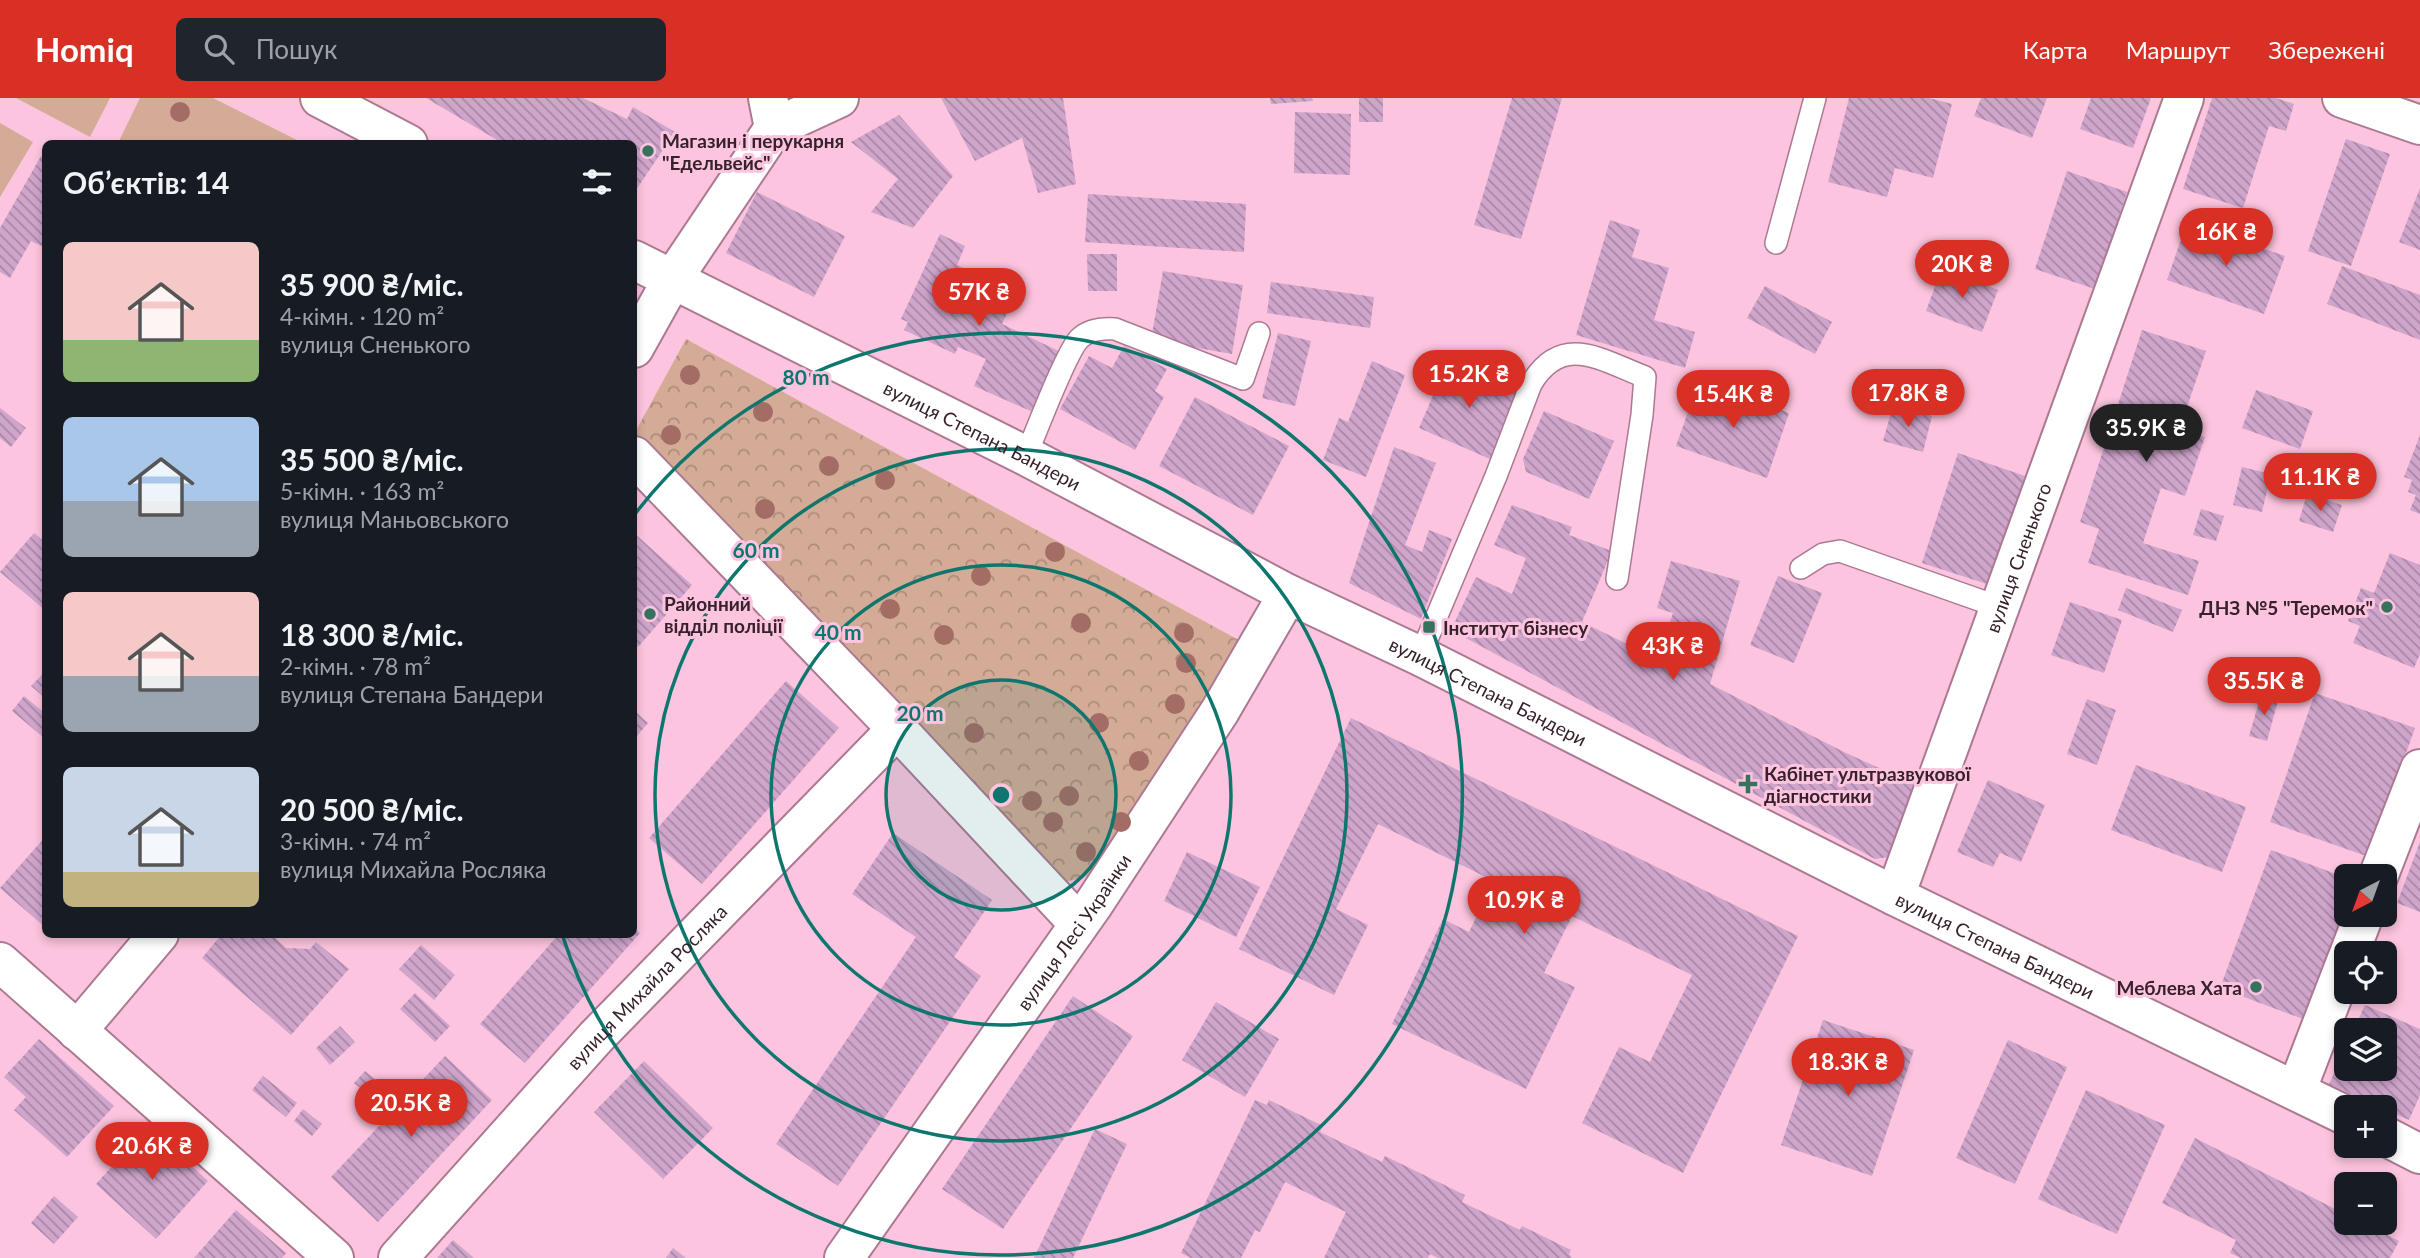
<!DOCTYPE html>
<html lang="uk">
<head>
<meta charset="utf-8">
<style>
  body { margin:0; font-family:Lato,sans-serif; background:#20242c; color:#f1f3f6; height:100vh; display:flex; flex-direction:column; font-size:26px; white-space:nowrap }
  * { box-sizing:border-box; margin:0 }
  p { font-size:23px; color:#9ea1a6 }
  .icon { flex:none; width:38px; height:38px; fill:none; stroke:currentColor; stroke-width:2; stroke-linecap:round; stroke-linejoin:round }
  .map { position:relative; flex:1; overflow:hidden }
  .drawer { position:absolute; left:42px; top:42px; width:595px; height:798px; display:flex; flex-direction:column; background:#171b24; border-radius:10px; box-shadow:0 4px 10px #0003 }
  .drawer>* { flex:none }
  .needle { width:46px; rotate:221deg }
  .buttons { position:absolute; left:2334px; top:766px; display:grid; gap:14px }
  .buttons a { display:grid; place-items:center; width:63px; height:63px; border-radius:10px; background:#171b24; box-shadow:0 4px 10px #0003; font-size:35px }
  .price { position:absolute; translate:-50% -60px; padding:0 16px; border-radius:24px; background:#d93025; color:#fff; font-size:23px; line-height:46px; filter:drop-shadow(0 2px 4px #0008) }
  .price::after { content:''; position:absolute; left:50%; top:42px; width:21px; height:16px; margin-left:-10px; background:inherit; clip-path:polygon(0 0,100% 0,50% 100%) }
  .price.on { background:#222; color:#fff }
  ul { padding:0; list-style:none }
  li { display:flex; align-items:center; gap:21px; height:175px; padding:0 21px }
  li span { display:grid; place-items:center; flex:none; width:196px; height:140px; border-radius:10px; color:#555 }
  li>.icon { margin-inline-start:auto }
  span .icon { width:84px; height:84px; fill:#fffc; stroke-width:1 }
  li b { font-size:30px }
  h2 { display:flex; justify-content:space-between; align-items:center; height:84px; padding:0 21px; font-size:30px }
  header { display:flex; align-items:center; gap:42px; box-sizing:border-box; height:98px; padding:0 35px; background:#d93025; color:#fff }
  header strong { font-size:33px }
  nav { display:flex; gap:38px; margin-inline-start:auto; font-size:24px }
  .search { width:490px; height:63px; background:#20242c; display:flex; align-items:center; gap:18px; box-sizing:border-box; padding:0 24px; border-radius:10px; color:#9ea1a6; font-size:26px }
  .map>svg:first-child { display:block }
</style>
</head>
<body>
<header>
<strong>Homiq</strong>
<div class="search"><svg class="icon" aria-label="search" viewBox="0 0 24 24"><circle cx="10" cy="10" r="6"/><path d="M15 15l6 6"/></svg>Пошук</div>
<nav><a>Карта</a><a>Маршрут</a><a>Збережені</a></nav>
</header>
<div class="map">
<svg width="2420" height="1160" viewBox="0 0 2420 1160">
  <defs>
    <pattern id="park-crowns" width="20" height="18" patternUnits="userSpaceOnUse" patternTransform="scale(1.75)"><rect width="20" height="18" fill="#d4ab96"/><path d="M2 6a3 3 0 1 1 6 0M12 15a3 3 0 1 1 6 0" fill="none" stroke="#ad8b7b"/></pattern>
    <pattern id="building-back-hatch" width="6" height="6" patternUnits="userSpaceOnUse" patternTransform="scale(1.75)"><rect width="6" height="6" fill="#cfa5cc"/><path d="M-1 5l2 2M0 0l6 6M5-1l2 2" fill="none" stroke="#a986a6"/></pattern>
  </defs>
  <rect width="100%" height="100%" fill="#fcc4de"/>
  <g fill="#d4ab96">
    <polygon points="16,0 110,0 90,39"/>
    <polygon points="140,0 213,0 303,45 118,45"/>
    <polygon points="0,25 33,44 0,99"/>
  </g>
  <polygon fill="url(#park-crowns)" points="686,241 1246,546 1112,764 1087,778 1062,785 634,351 634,336"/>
  <g fill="url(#building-back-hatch)">
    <polygon points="426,0 583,0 627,21 633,9 675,34 634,95 634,46 504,46"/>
    <polygon points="941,0 1063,0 1076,86 1038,95 1022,40 975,63"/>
    <polygon points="1270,0 1312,0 1313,3 1271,6"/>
    <rect x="1359" y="0" width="24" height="24"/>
    <polygon points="1512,0 1562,0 1521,141 1474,127"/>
    <polygon points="1849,0 1929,0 1952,6 1933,80 1895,70 1887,99 1828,84"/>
    <polygon points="1981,0 2047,0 2032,40 1974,18"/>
    <polygon points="2091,0 2151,0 2133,50 2080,31"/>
    <polygon points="2212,0 2276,0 2294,6 2286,33 2269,28 2243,110 2183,91"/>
    <polygon points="1295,14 1351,16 1350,77 1294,75"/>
    <polygon points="899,17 953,78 913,130 871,114 898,81 851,44"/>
    <polygon points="2346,41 2390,56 2351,168 2308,153"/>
    <polygon points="41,58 46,61 46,150 31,143 10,180 0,174 0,130"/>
    <polygon points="2067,73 2127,94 2095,191 2035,171"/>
    <polygon points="2420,90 2420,152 2399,144"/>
    <polygon points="757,94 845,138 814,199 726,155"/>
    <polygon points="1088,96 1246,106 1244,154 1085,144"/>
    <polygon points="1610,122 1640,132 1632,159 1669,170 1654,222 1695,234 1685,270 1576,237"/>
    <polygon points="2187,124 2285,158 2264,216 2167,182"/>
    <polygon points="940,136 965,148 957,167 1016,195 1002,226 1063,255 1035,315 974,288 986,261 958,249 955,256 904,232 908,224 901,221"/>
    <polygon points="1087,156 1117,156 1117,193 1088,193"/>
    <polygon points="2342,168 2420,197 2420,242 2327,206"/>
    <polygon points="1942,170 1998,192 1982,234 1926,213"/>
    <polygon points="1163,173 1243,187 1232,256 1151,242"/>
    <polygon points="1271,184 1374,199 1370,230 1267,215"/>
    <polygon points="1765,188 1832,224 1815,256 1747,220"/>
    <polygon points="2142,232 2206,253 2185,315 2175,312 2170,328 2205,339 2185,398 2161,390 2143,445 2199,463 2188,497 2088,465 2099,431 2080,424"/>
    <polygon points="1278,235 1311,243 1295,308 1262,300"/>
    <polygon points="1124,248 1167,271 1155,293 1164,299 1135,352 1060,311 1089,258 1112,270"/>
    <polygon points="1372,263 1405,277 1366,379 1323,362 1339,320 1348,324"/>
    <polygon points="1448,263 1519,293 1490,361 1419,330"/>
    <polygon points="1699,283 1789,315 1767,380 1676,348"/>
    <polygon points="2256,292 2313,313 2300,351 2242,330"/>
    <polygon points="1195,299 1289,348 1253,417 1159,368"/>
    <polygon points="1893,308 1932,318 1923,354 1883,343"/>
    <polygon points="0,310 26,330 11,349 0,340"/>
    <polygon points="1544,313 1614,343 1589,401 1526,374 1523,361"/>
    <polygon points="2420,337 2420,416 2410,412 2416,397 2408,394 2412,382 2404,379"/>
    <polygon points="1394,349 1436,365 1405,447 1422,454 1429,432 1452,441 1421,521 1349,485"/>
    <polygon points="1958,355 2025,378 1990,487 1922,465"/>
    <polygon points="2242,369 2271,376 2262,414 2233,407"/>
    <polygon points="2307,396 2342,407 2333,434 2299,423"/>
    <polygon points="1512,407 1572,429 1569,437 1612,453 1582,524 1658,561 1673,515 1657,510 1671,463 1740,483 1710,586 1844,654 1916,687 1889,759 1875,761 1451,532 1476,479 1512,496 1526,460 1494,447"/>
    <polygon points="2201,411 2224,418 2216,443 2193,437"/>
    <polygon points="34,435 46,445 46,513 0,474"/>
    <polygon points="634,435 692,487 638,549 634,545"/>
    <polygon points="2390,455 2420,467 2420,556 2414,570 2353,545 2360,528 2348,523 2361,490 2374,495"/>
    <polygon points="1778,478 1822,495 1794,565 1750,547"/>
    <polygon points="2126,490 2182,512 2173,534 2118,512"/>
    <polygon points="2070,504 2122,522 2104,575 2051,557"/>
    <polygon points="46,573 46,601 31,588"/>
    <polygon points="786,583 839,630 702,786 649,740"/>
    <polygon points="2262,594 2279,599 2267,643 2249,638"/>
    <polygon points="2315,595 2415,630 2369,759 2270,724"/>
    <polygon points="24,598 46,616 43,639 12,613"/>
    <polygon points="2087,601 2116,612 2097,667 2067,656"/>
    <polygon points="634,612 648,625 635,640 634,638"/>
    <polygon points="1351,620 1798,838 1683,1075 1582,1025 1619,949 1650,964 1692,877 1572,818 1544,875 1575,889 1526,991 1392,926 1443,821 1469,834 1494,783 1378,726 1336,811 1368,827 1334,897 1239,851"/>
    <polygon points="2136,667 2246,709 2222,774 2111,732"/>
    <polygon points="1988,682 2045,707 2021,764 2000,755 1993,769 1957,754"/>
    <polygon points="893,735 992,802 954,859 981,878 838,1088 776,1046 916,839 852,796"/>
    <polygon points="46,738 46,830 0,790"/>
    <polygon points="2420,744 2420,814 2397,805"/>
    <polygon points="2271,752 2347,780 2347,817 2311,924 2220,890"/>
    <polygon points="1187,754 1260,789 1236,839 1164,803"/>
    <polygon points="634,829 640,835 525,965 480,926 559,836 634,836"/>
    <polygon points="222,836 271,836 286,850 310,851 316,844 349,871 291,937 202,860"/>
    <polygon points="421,847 455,877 434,902 399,871"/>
    <polygon points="415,895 450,928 435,944 400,911"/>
    <polygon points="1073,898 1133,938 1003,1131 942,1091"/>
    <polygon points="1216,904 1279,941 1245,999 1182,962"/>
    <polygon points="2365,907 2420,931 2420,997 2409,1022 2329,986 2347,948 2347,971 2385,971 2385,933 2353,933"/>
    <polygon points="1823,922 1914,952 1872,1078 1781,1047"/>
    <polygon points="340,928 355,944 330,967 316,950"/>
    <polygon points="39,941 114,1008 67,1059 14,1012 26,999 4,979"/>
    <polygon points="2008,942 2067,969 2015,1086 1956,1060"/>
    <polygon points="445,958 492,1002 378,1124 331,1079"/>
    <polygon points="644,963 713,1030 663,1081 594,1014"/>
    <polygon points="365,973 388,992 379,1005 354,985"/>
    <polygon points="263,978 297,1005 286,1019 252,992"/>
    <polygon points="2086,992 2165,1027 2117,1136 2038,1101"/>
    <polygon points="1255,1002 1267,1007 1269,1002 1323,1028 1320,1034 1382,1064 1385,1058 1465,1097 1462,1104 1520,1132 1522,1128 1571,1152 1569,1156 1572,1160 1438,1160 1430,1156 1428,1160 1324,1160 1346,1114 1285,1084 1260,1134 1255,1132 1241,1160 1191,1160 1181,1155"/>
    <polygon points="303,1011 322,1026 312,1038 294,1023"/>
    <polygon points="148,1028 208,1083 156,1141 96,1086"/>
    <polygon points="1095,1031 1127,1046 1073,1160 1034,1160"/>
    <polygon points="2195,1040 2347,1117 2347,1125 2364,1125 2399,1143 2390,1160 2241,1160 2230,1155 2236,1142 2162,1105"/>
    <polygon points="54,1098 78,1119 54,1146 31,1125"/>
    <polygon points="236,1112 286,1155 282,1160 194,1160"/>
    <polygon points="453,1142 474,1160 437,1160"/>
    <polygon points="673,1150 686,1160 666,1160"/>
  </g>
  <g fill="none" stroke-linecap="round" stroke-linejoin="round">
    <g stroke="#ac7992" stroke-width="24">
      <g id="service">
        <polyline points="1776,145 1815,0"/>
        <path d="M1026,358C1035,336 1067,252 1080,240C1090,231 1102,230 1115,231L1243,281L1259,235"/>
        <polyline points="1801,470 1823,456 1840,453 1999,509"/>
        <path d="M1420,558L1496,378L1531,286C1562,234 1601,262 1645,279L1642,317L1617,481"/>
      </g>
    </g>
    <g stroke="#ac7992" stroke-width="42">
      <g id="minor">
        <polyline points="2342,0 2420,27"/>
        <polyline points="774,30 839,0"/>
        <polyline points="634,250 672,182"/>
        <polyline points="634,358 897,631 1079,826"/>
        <polyline points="2378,779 2420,671"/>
        <path id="s1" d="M1895,798L2184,0"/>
        <polyline points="2349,856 2364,817"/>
        <polyline points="0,864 334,1160"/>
        <polyline points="77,933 159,836"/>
        <polyline points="2297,991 2347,861"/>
        <path id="s2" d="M398,1160L596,939L897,631"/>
        <path id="s3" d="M844,1160L1093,807L1220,613L1288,496"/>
      </g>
    </g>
    <g stroke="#ac7992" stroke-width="42">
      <g id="tertiary">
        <polyline points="320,0 408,46"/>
        <path id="s4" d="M634,162L1026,358L1288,496L1420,558L1895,798L2347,1018"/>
        <polyline points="672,182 774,30 768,0"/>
        <polyline points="2385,1038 2420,1056"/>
      </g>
    </g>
    <use href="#service" stroke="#fff" stroke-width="21"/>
    <use href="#minor" stroke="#fff" stroke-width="38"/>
    <use href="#tertiary" stroke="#fff" stroke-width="38"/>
  </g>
  <g fill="#a36d65">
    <circle cx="180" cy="14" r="10"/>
    <circle cx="690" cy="277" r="10"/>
    <circle cx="763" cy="314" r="10"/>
    <circle cx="671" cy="337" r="10"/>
    <circle cx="829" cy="368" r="10"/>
    <circle cx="885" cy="382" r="10"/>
    <circle cx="765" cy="411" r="10"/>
    <circle cx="1055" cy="454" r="10"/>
    <circle cx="981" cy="478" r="10"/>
    <circle cx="890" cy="511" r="10"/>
    <circle cx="1081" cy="525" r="10"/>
    <circle cx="1184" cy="535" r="10"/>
    <circle cx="944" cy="537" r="10"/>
    <circle cx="1186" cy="565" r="10"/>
    <circle cx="1175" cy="606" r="10"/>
    <circle cx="1099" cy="625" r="10"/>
    <circle cx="974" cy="635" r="10"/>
    <circle cx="1139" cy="663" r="10"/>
    <circle cx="1069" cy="698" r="10"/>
    <circle cx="1032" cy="703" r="10"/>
    <circle cx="1053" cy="724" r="10"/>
    <circle cx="1121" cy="724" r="10"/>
    <circle cx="1086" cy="754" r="10"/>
  </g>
  <circle cx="1001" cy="697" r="115" fill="#0f766e" fill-opacity=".12"/>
  <g fill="none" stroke="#0f766e" stroke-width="3.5">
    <circle cx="1001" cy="697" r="115"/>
    <circle cx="1001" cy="697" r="230"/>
    <circle cx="1001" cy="697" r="346"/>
    <path d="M635 416A461 461 0 1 1 563 839"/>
  </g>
  <g fill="#36735e" stroke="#fcc4de" stroke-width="2.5">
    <circle cx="648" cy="53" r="7"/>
    <circle cx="2387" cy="509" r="7"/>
    <circle cx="650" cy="516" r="7"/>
    <rect x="1422" y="522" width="14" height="14" rx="3.5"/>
    <path d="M1744.5 675.5h7v7h7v7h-7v7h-7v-7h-7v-7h7z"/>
    <circle cx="2256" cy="889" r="7"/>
  </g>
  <g text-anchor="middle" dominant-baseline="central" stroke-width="6" stroke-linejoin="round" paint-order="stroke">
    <g font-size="19" font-weight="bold" fill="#36212c" stroke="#fcc4de" text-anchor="start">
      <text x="662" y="42">Магазин і перукарня<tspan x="662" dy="22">"Едельвейс"</tspan></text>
      <text x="664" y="505">Районний<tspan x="664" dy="22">відділ поліції</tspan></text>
      <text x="2373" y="509" text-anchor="end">ДНЗ №5 "Теремок"</text>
      <text x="1443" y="529">Інститут бізнесу</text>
      <text x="1764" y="675">Кабінет ультразвукової<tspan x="1764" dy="22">діагностики</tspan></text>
      <text x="2242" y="889" text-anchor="end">Меблева Хата</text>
    </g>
    <g font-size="19" fill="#36212c" stroke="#fcc4de">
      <text stroke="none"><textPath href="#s4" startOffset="390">вулиця Степана Бандери</textPath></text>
      <text stroke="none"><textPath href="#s1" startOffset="360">вулиця Сненького</textPath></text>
      <text stroke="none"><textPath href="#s4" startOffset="957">вулиця Степана Бандери</textPath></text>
      <text stroke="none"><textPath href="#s3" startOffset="399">вулиця Лесі Українки</textPath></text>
      <text stroke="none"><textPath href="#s4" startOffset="1524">вулиця Степана Бандери</textPath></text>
      <text stroke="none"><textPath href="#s2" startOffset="368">вулиця Михайла Росляка</textPath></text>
    </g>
  </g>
  <circle cx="1001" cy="697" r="10" fill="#0f766e" stroke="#fcc4de" stroke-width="3.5"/>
  <g font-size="21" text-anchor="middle" font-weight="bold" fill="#0f766e" stroke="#fcc4de" stroke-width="6" stroke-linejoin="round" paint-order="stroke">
    <text x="806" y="287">80 m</text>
    <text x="756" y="460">60 m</text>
    <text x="838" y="542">40 m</text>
    <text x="920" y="623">20 m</text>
  </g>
</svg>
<div class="buttons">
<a><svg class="needle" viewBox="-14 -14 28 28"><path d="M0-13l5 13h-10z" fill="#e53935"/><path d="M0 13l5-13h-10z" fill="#9ea1a6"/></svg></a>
<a><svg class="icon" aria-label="locate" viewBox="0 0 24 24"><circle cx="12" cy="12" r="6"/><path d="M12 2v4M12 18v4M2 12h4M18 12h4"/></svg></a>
<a><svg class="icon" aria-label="layers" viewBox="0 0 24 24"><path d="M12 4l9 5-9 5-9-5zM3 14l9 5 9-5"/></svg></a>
<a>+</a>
<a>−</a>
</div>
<b class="price" style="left:2226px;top:170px">16K ₴</b>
<b class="price" style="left:1962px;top:202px">20K ₴</b>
<b class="price" style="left:979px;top:230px">57K ₴</b>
<b class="price" style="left:1469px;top:312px">15.2K ₴</b>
<b class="price" style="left:1908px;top:331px">17.8K ₴</b>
<b class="price" style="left:1733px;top:332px">15.4K ₴</b>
<b class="price on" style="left:2146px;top:366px">35.9K ₴</b>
<b class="price" style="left:2320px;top:415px">11.1K ₴</b>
<b class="price" style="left:1673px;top:584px">43K ₴</b>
<b class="price" style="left:2264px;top:619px">35.5K ₴</b>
<b class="price" style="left:1524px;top:838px">10.9K ₴</b>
<b class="price" style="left:1848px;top:1000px">18.3K ₴</b>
<b class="price" style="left:411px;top:1041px">20.5K ₴</b>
<b class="price" style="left:152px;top:1084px">20.6K ₴</b>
<section class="drawer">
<h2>Об’єктів: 14<svg class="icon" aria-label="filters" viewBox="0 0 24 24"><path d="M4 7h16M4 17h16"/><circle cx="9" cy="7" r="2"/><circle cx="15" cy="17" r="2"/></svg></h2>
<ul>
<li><span style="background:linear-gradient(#f6c9c9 70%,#8fb573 0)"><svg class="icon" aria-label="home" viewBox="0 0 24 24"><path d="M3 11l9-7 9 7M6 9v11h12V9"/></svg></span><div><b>35 900 ₴/міс.</b><p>4-кімн. · 120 m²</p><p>вулиця Сненького</p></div></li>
<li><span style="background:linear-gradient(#a9c7e8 60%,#9aa5b1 0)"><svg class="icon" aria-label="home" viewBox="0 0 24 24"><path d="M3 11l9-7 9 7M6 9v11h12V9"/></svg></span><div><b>35 500 ₴/міс.</b><p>5-кімн. · 163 m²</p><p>вулиця Маньовського</p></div></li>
<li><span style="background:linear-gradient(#f6c9c9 60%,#9aa5b1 0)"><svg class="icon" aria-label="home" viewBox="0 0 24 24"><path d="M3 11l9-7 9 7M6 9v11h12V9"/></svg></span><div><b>18 300 ₴/міс.</b><p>2-кімн. · 78 m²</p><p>вулиця Степана Бандери</p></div></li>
<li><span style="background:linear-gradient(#c9d6e8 75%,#c2b280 0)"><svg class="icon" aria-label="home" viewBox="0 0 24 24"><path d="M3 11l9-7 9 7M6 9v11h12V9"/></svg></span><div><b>20 500 ₴/міс.</b><p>3-кімн. · 74 m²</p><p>вулиця Михайла Росляка</p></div></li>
</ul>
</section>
</div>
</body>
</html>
